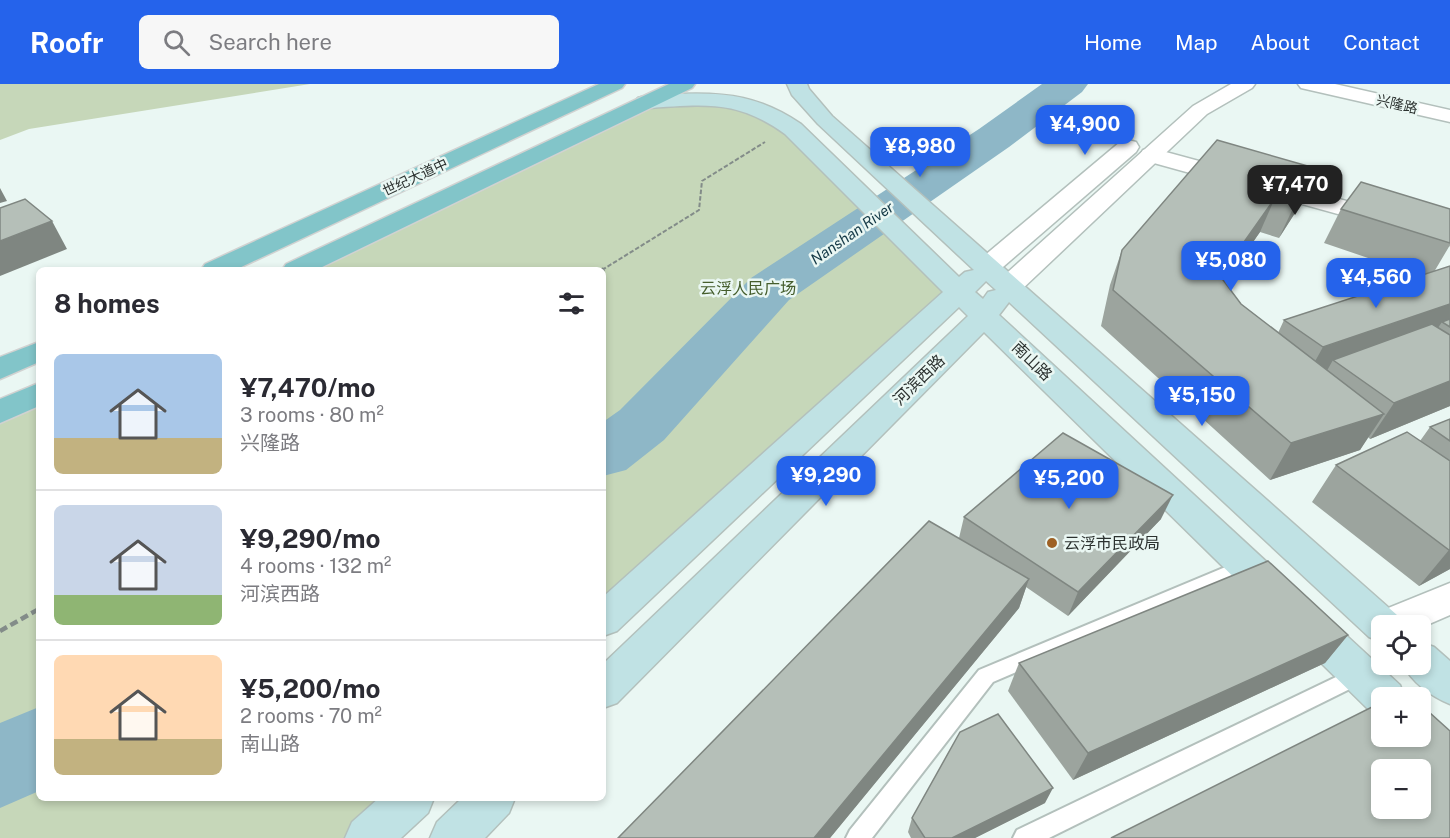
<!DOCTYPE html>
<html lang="en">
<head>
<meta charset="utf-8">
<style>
  body { margin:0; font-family:"Public Sans","Noto Sans SC",sans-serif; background:#f7f7f7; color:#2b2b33; height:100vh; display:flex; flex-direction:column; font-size:22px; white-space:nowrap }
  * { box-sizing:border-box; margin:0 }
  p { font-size:20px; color:#7c7c81 }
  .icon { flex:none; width:33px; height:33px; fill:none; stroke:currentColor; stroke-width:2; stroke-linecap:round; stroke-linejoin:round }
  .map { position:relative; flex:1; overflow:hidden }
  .side { position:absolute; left:36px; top:183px; width:570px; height:534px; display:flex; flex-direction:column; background:#fff; border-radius:9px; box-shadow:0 3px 9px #0003 }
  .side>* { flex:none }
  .buttons { position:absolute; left:1371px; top:531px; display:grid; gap:12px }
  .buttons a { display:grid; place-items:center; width:60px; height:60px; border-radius:9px; background:#fff; box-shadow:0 3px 9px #0003; font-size:30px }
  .price { position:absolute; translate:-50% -51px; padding:0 14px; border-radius:12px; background:#2563eb; color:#fff; font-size:20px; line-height:39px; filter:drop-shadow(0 2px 3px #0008) }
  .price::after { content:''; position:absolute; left:50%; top:36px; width:18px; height:14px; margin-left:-9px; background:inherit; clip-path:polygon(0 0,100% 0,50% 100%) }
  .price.active { background:#222; color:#fff }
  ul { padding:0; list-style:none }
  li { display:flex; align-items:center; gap:18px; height:150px; padding:0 18px }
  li+li { border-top:2px solid #e1e1e2 }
  li span { display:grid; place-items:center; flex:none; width:168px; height:120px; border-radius:9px; color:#555 }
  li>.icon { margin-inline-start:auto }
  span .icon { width:72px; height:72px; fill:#fffc; stroke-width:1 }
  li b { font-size:26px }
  h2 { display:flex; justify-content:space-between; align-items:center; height:72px; padding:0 18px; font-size:26px }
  header { display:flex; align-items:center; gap:36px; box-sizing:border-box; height:84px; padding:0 30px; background:#2563eb; color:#fff }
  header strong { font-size:28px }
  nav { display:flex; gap:33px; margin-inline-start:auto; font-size:21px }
  .search { width:420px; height:54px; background:#f7f7f7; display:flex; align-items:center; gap:15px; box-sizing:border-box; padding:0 21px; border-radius:9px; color:#7c7c81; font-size:22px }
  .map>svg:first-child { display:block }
</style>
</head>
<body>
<header>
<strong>Roofr</strong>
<div class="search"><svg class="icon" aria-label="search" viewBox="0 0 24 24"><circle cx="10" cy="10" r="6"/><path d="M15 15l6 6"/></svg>Search here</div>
<nav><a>Home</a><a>Map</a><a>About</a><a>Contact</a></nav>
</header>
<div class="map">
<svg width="1450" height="754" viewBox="0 0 1450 754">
  <rect width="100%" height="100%" fill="#eaf7f3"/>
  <g fill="#c6d7b9">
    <polygon points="0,0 310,0 29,45 0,56"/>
    <polygon points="702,15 765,27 958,207 603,536 603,186 295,186 645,18"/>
    <polygon points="39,309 39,714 412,714 368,754 0,754 0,328"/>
  </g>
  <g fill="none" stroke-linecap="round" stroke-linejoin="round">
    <g fill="#8eb7c7" fill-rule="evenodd">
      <polygon points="1042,0 1088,0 1082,8 1009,63 789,216 664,356 626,386 603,392 603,338 620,326 751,194 979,45"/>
      <polygon points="39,623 39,707 0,724 0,639"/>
    </g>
    <g stroke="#b3c0bc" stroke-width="4">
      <g id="service">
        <polygon points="1247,474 1253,476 1256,481 1253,486 993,598 872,754 846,754 850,746 979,586"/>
        <polygon points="1361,581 1368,584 1371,590 1368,596 1049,754 1013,754 1017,746"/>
      </g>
    </g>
    <g stroke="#b3c0bc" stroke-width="3">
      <g id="minor">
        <polygon points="1298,0 1335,0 1450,26 1450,38 1301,4"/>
        <polygon points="1151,64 1450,145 1450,161 1143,76 1140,71 1143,66"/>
        <polygon points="1450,499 1450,531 1420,544 1420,542 1382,542 1382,557 1371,553 1366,542 1371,531"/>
      </g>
    </g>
    <g stroke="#b3c0bc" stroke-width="3">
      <g id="tertiary">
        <polygon points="1231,0 1255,0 1252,4 1207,30 1019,208 1009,210 999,208 996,202 999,196 1193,22"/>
        <polygon points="1128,56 1136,58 1139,63 1136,68 996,189 987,191 978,189 974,183 978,177 1120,58"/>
      </g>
    </g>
    <g stroke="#b3c0bc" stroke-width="3">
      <g id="secondary">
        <path d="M787,0H807L809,5L832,32L1397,531L1402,542H1382V558L1369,553L1009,218L999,231L1400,601L1405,614H1382V631L1370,627L984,248L617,619L603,624V580L968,232L959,223L617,547L603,552V513L943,208L785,50C735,14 703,21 645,24L638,22L635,18L638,14C651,10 666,10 680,10C728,8 761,13 801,40L959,193L965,188L974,186L818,40L792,11ZM986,197L996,206L988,208L983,215L975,208Z"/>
        <path d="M1420,558L1434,563L1450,577V620C1432,613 1411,598 1403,580H1420Z"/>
        <polygon points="379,714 434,714 428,729 401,754 345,754 352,738"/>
        <polygon points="462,714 515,714 509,729 485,754 430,754 437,738"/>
      </g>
    </g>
    <g stroke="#d1d2d1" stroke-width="3">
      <g id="primary">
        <polygon points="599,0 625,0 622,4 235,186 201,186 205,180"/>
        <polygon points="669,0 695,0 692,4 316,186 282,186 286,180"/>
        <polygon points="39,258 39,278 0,295 0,273"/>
        <polygon points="39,299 39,322 0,339 0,315"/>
      </g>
    </g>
    <polyline stroke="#838c89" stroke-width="2" stroke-dasharray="4.5 2" stroke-linecap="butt" points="602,186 699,126 702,97 765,58"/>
    <polyline stroke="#838c89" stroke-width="4" stroke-dasharray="5 3" stroke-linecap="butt" points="602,186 604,185"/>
    <polyline stroke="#838c89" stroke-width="4.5" stroke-dasharray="8 4" stroke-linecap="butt" points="0,547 39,525"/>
    <use href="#service" fill="#fff" fill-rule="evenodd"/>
    <use href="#minor" fill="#fff" fill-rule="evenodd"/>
    <use href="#tertiary" fill="#fff" fill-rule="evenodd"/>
    <use href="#secondary" fill="#c0e2e4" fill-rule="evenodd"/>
    <use href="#primary" fill="#82c5c9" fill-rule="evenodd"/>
  </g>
  <g fill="#9ca49e">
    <polygon points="1318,85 1302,118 1279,154 1260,148 1225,198 1241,220 1278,249 1284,236 1421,192 1324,159 1341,125 1450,125 1450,161 1434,188 1450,182 1450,322 1370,355 1368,353 1360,366 1270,396 1101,242 1110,201 1122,166"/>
    <polygon points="1450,335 1450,485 1419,502 1312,418 1336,381 1420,357 1430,343"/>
    <polygon points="964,433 1161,435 1068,532 1026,503 1019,524 830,754 618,754 959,454"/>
    <polygon points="1348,551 1325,579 1073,696 1008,607 1019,579"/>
    <polygon points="1045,719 975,754 911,754 908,748 912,734"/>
  </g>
  <g fill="#7f8681">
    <polygon points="1318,85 1302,118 1279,154 1295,120"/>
    <polygon points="0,104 7,117 0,119"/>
    <polygon points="1275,114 1260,148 1205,227 1220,192"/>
    <polygon points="52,137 67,165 0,192 0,157"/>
    <polygon points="1450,220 1450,243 1442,238 1431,254 1333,276 1324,292 1303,299 1323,263"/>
    <polygon points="1450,297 1450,322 1370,355 1394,319"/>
    <polygon points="1384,330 1360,366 1270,396 1291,359"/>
    <polygon points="1173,411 1161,435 1068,532 1078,508"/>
    <polygon points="1450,465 1450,485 1419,502 1449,466"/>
    <polygon points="1029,495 1019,524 830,754 814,754"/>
    <polygon points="1348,551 1325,579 1073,696 1088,669"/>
    <polygon points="1053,704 1045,719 975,754 952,754"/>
  </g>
  <g fill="#b5bfb8" stroke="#7f8681" stroke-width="1.5" fill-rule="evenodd">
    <polygon points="1217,56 1318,85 1295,120 1275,114 1220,192 1241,220 1384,330 1291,359 1113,206 1122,166"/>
    <polygon points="1361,98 1450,125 1450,159 1341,125"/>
    <polygon points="25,115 52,137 0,157 0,124"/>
    <polygon points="1450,182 1450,220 1323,263 1284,236"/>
    <polygon points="1450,235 1450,243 1442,238"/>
    <polygon points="1432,240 1450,251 1450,297 1394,319 1333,276"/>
    <polygon points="1450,335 1450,357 1430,343"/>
    <polygon points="1407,348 1450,377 1450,465 1449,466 1336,381"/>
    <polygon points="1063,349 1173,411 1078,508 964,433"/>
    <polygon points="929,437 1029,495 814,754 618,754"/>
    <polygon points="1268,477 1348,551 1088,669 1019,579"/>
    <polygon points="1405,606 1413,614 1391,614"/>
    <path d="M1382,618V652H1420V620L1450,647V754H1111ZM1382,686H1420V724H1382Z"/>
    <polygon points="998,630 1053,704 952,754 925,754 912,734 960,648"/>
  </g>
  <circle fill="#9e6125" stroke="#eaf7f3" stroke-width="2" cx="1052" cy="459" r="6"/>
  <g text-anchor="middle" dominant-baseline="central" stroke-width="5" stroke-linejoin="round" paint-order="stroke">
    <g font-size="14" fill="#2c3230" stroke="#eaf7f3">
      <text transform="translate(1397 20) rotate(13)">兴隆路</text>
      <text transform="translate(415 93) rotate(-25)">世纪大道中</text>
    </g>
    <g font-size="15" font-style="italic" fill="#143946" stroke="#eaf7f3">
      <text transform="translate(852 149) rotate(-35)">Nanshan River</text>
    </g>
    <g font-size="16" fill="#455e2d" stroke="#eaf7f3">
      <text x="748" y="204">云浮人民广场</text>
    </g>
    <g font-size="16" fill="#2c3230" stroke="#eaf7f3">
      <text transform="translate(1032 277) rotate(44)">南山路</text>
      <text transform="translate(919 296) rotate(-44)">河滨西路</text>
    </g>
    <g font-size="16" fill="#2c3230" stroke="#eaf7f3" text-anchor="start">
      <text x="1064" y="459">云浮市民政局</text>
    </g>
  </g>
</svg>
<div class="buttons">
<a><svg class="icon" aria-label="locate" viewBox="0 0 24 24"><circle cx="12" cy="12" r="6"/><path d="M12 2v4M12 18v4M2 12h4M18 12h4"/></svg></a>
<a>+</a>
<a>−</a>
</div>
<b class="price" style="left:1085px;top:72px">¥4,900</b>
<b class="price" style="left:920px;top:94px">¥8,980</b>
<b class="price active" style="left:1295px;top:132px">¥7,470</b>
<b class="price" style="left:1231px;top:208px">¥5,080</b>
<b class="price" style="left:1376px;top:225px">¥4,560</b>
<b class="price" style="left:1202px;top:343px">¥5,150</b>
<b class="price" style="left:826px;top:423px">¥9,290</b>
<b class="price" style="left:1069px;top:426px">¥5,200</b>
<section class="side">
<h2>8 homes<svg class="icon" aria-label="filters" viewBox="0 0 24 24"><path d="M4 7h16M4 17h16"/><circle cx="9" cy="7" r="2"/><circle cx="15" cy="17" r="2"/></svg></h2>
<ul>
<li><span style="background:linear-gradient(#a9c7e8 70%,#c2b280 0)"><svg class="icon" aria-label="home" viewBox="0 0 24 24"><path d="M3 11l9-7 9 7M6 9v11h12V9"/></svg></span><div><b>¥7,470/mo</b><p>3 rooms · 80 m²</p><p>兴隆路</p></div></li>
<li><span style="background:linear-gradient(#c9d6e8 75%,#8fb573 0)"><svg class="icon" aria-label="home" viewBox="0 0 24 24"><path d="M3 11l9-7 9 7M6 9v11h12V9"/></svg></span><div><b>¥9,290/mo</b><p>4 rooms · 132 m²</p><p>河滨西路</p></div></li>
<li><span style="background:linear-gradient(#ffd9b3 70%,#c2b280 0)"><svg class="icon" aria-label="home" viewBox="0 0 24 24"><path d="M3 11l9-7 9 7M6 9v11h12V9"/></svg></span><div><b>¥5,200/mo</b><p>2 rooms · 70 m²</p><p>南山路</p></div></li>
</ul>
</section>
</div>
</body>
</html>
